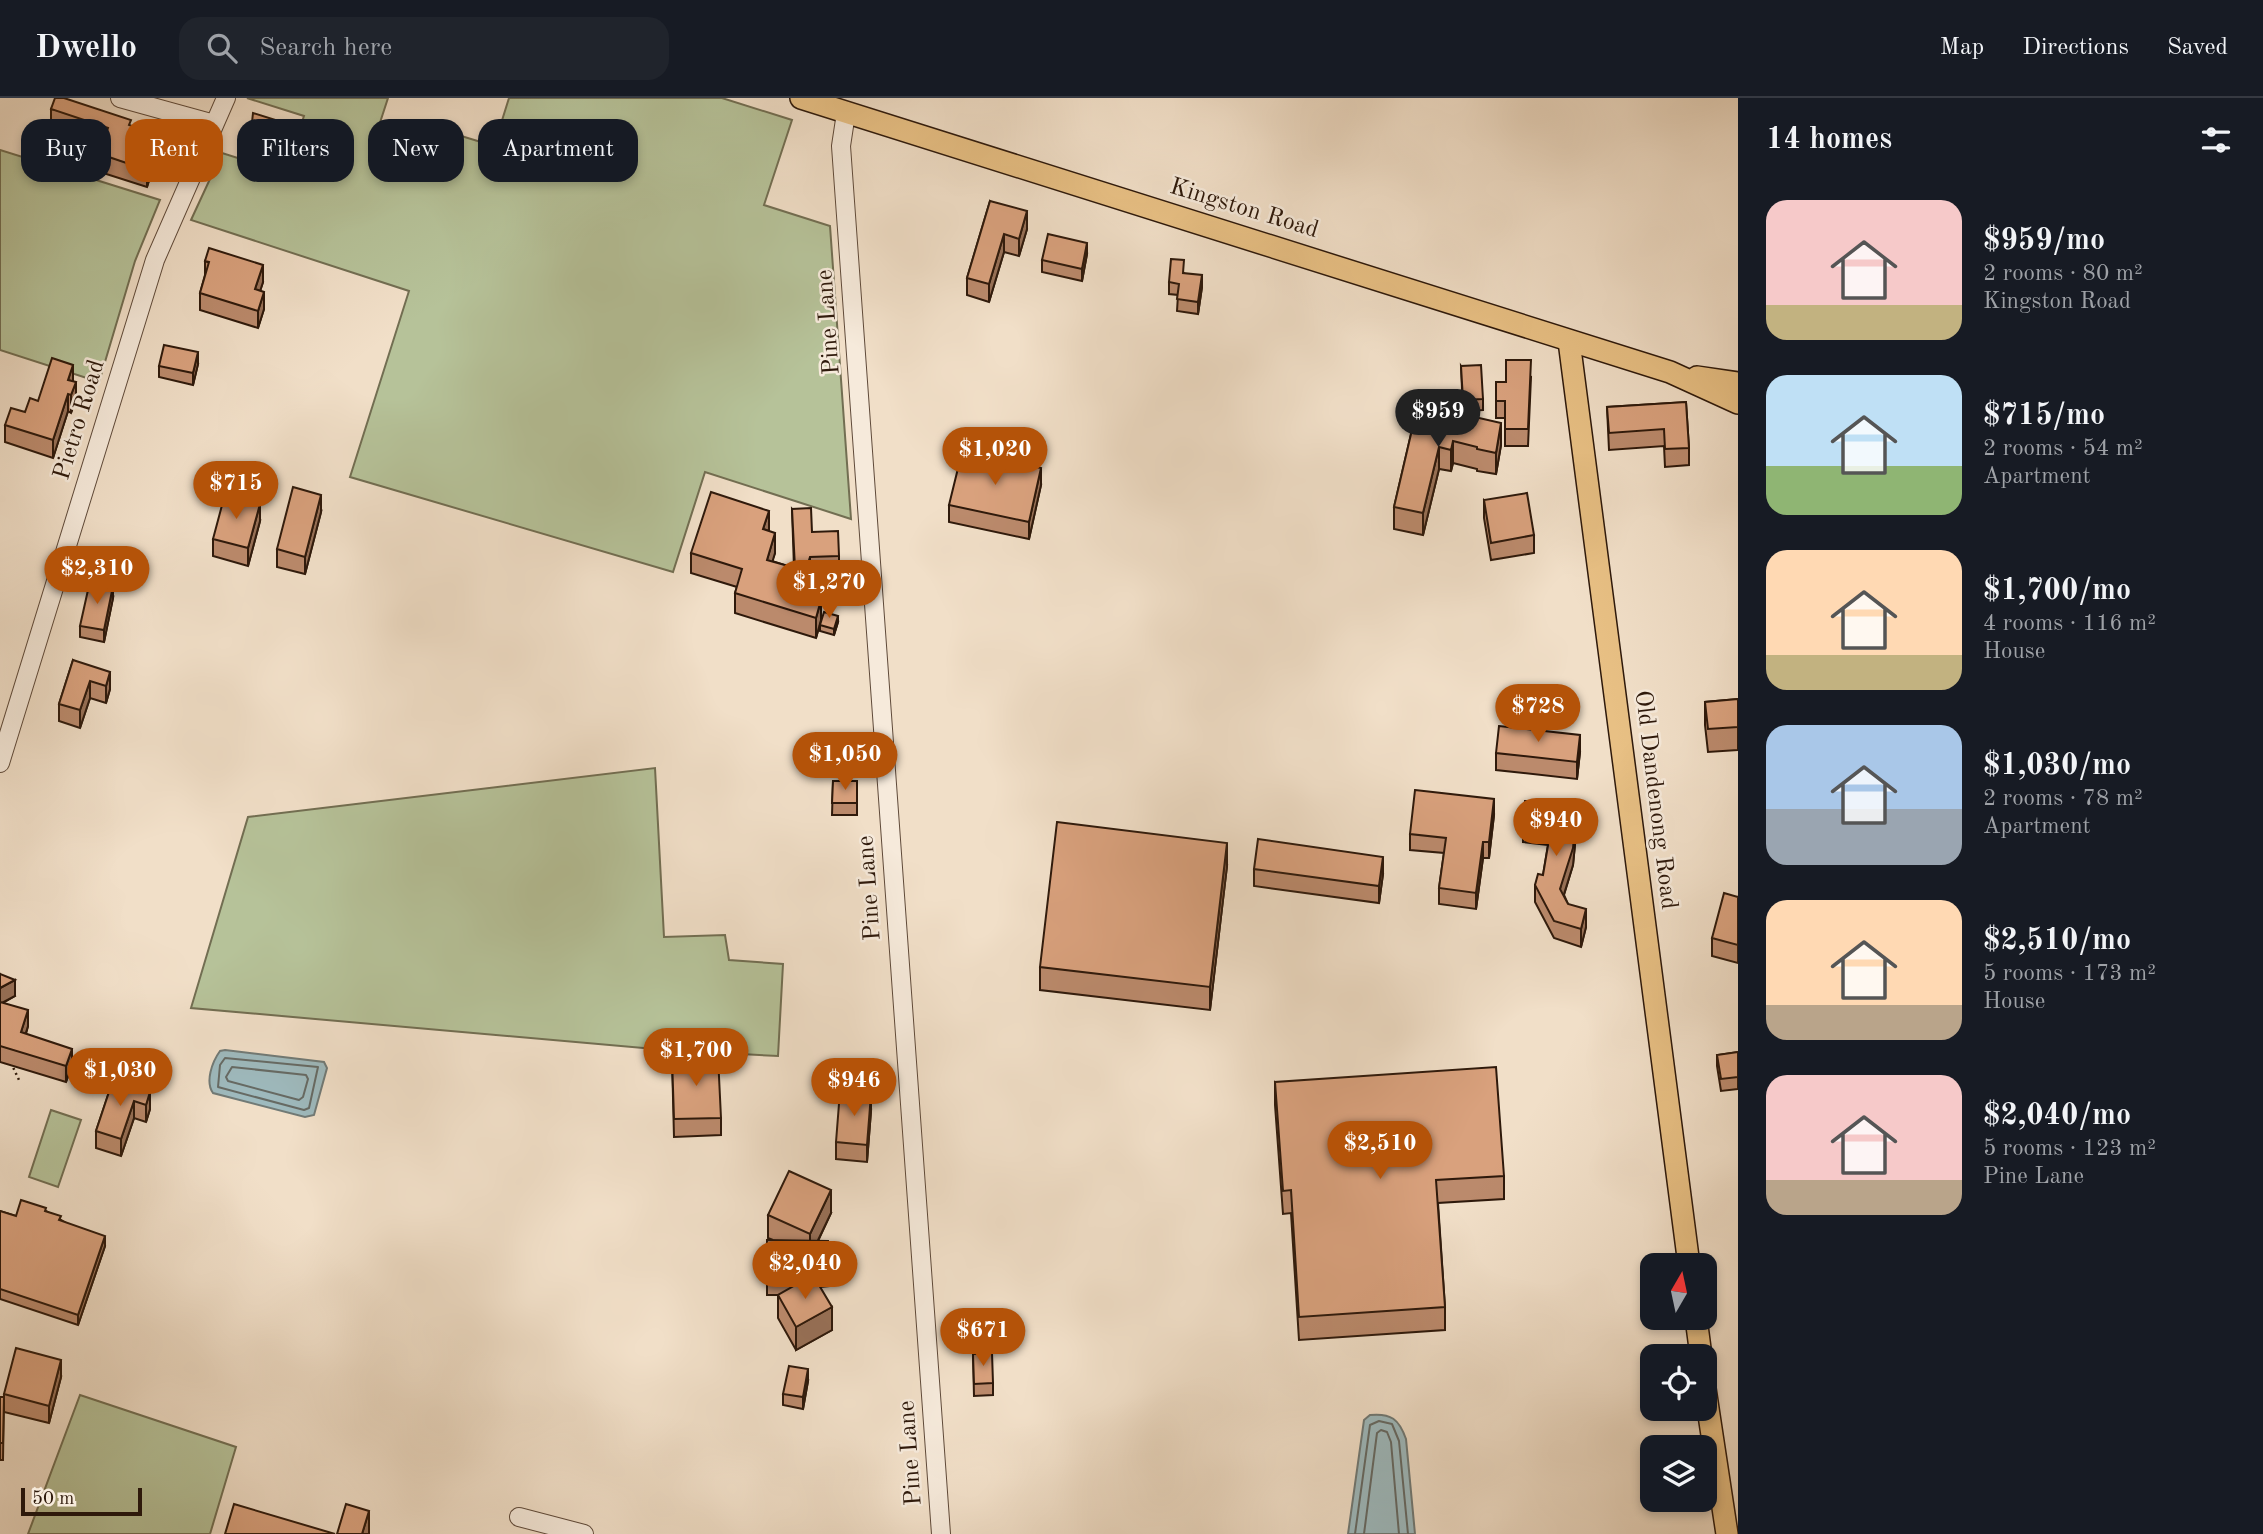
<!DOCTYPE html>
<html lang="en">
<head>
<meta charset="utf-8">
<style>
  body { margin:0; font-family:"Old Standard TT",serif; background:#20242c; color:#f1f3f6; height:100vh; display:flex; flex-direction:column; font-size:26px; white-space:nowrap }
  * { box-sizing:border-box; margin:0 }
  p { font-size:23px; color:#9ea1a6 }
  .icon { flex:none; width:38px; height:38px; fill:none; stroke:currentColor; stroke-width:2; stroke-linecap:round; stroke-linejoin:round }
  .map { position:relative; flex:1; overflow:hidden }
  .sheet { display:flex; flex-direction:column; background:#171b24; width:525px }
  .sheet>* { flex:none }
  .hud { position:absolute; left:21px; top:21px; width:665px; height:63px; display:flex; gap:14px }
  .needle { width:46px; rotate:9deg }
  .tools { position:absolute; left:1640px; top:1155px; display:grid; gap:14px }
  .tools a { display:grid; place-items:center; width:77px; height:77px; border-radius:14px; background:#171b24; box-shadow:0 4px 10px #0003; font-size:35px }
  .scale { position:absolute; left:21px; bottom:18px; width:121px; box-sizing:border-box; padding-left:7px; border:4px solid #2e190b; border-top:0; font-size:19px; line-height:24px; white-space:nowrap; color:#2e190b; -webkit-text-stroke:5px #f6eadb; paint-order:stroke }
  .price { position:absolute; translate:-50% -60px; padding:0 16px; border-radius:24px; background:#b45309; color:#fff; font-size:23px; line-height:46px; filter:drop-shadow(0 2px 4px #0008) }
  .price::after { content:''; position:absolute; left:50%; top:42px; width:21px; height:16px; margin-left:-10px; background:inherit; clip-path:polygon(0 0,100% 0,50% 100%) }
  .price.active { background:#222; color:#fff }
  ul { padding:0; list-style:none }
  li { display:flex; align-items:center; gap:21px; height:175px; padding:0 28px }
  li span { display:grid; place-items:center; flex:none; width:196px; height:140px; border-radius:21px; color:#555 }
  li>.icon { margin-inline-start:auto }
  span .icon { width:84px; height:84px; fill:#fffc; stroke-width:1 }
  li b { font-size:30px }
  h2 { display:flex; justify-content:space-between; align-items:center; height:84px; padding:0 28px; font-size:30px }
  .tag { padding:0 24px; border-radius:21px; background:#171b24; box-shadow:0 4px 10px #0003; font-size:24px; line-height:63px }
  .tag.active { background:#b45309; color:#fff }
  header { display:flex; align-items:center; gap:42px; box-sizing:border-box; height:98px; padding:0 35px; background:#171b24; border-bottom:2px solid #363941 }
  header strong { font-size:33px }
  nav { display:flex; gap:38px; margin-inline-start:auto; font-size:24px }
  .search { width:490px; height:63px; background:#20242c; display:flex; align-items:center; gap:18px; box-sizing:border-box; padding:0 24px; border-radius:21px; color:#9ea1a6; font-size:26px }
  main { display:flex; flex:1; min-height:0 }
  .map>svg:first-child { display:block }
</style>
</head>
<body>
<header>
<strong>Dwello</strong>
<div class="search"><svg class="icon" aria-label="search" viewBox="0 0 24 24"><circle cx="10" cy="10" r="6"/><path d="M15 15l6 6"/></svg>Search here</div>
<nav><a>Map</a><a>Directions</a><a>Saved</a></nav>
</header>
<main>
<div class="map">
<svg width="1738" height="1436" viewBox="0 0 1738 1436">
  <rect width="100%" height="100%" fill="#f1dfc8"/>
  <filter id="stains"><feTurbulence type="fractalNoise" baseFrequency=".00286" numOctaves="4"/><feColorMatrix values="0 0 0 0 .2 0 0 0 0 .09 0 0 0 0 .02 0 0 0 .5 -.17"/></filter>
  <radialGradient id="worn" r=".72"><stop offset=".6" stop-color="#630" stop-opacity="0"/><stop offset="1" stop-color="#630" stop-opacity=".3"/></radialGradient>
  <g fill="#b6c299" stroke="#726e52" stroke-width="2">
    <polygon points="247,0 388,0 374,43 448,66 458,37 494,48 509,0 722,0 792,22 764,107 830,128 851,421 705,374 673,474 350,379 409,193 191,122 222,55 285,75 304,18"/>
    <polygon points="0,52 160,102 135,163 99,284 0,252"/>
    <polygon points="655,670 664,839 725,837 729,862 783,866 778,958 666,952 191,910 248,719"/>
    <polygon points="51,1012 81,1022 58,1089 29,1079"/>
    <polygon points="80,1297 236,1349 210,1436 28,1436"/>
  </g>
  <g fill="#9ebabe" stroke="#717a76" stroke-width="2">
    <path d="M225,952L324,964L327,970L314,1017L305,1019L213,995C205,984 212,964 220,953Z"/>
    <path d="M1370,1317C1391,1315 1399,1321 1406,1341L1415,1436H1348L1364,1322Z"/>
  </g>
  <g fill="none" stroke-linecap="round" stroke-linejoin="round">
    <g stroke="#666a64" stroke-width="2">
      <polygon points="225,960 318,969 309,1010 304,1012 218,989 220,967"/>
      <polygon points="232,969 306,977 308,981 303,999 299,1002 228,983 226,979"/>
      <polyline points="1355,1436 1370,1327 1379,1323 1392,1326 1399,1343 1408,1436"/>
      <polyline points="1364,1436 1377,1335 1381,1332 1387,1334 1391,1344 1399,1436"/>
    </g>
    <g stroke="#5f4a3a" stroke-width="20">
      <g id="minor">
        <polyline points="120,0 214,26"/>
        <polyline points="846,15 841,48 941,1436"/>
        <polyline points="0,665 155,162 226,0"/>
        <polyline points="519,1419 584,1436"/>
      </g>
    </g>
    <g stroke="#2e190b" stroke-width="24">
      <g id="major">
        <polyline points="801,0 1670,274 1738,305"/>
        <polyline points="1569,243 1689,1167"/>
        <polyline points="1697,279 1738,285"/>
        <polyline points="1696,1220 1701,1258"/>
        <polyline points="1704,1284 1727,1436"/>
      </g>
    </g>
    <g stroke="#2e190b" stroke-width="2.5" stroke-dasharray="2 3.5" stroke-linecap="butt">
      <polyline points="149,69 171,77 178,59"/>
      <polyline points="11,965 20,984"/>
    </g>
    <use href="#minor" stroke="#f6eadb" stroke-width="18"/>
    <use href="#major" stroke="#e8c084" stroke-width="21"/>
  </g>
  <g fill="#bb8a6c" stroke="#2e190b" stroke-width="2">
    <polygon points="51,11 131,28 148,51 147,58 151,76 147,89 100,74 100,56 103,45 51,29"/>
    <polygon points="288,38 280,64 250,55 250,43"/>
    <polygon points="990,103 1027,131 1019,158 1004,154 989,204 967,197 967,180"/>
    <polygon points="1087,156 1082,183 1042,174 1042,162"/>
    <polygon points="205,163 263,184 260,193 264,211 258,230 200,212 200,195 205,177"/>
    <polygon points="1184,175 1202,189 1198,216 1177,213 1178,197 1169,196 1169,184"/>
    <polygon points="198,266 193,287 159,279 159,268"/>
    <polygon points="1461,268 1483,301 1483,312 1463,313"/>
    <polygon points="1531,279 1528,348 1505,348 1505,320 1496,320 1496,284 1506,284"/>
    <polygon points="73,283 76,301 71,315 68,313 53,360 5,344 5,327 25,314 38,303"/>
    <polygon points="1686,304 1689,350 1689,367 1665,369 1664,348 1609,352 1607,309"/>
    <polygon points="1418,306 1501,347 1496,376 1477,373 1477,371 1453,365 1451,373 1439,371 1423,437 1394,431 1394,409"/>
    <polygon points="1041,387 1029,441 949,424 949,407"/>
    <polygon points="1484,402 1534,437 1534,455 1491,462 1484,420"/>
    <polygon points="792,411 812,434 839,458 839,478 810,479 805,497 821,522 816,540 735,515 735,495 737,489 691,475 691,455 769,433 775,455 772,463 794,470"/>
    <polygon points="321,414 305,476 277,469 277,451"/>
    <polygon points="260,423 248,468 213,458 213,441"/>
    <polygon points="113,500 104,544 80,539 80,528"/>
    <polygon points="838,524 834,537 820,533 820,527"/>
    <polygon points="73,562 110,591 106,605 90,600 80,630 59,623 59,606"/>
    <polygon points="1738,601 1738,652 1708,654 1705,627 1705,604"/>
    <polygon points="1580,654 1577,681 1496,672 1496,655"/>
    <polygon points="833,683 857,683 857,717 832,717"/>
    <polygon points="1494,717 1489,760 1483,760 1476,811 1439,806 1439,790 1444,755 1410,752 1410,736"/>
    <polygon points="1577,726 1573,767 1564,797 1568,806 1586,829 1581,849 1554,840 1535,804 1535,787 1543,777 1548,747 1523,744 1523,727"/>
    <polygon points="1227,768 1210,912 1040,892 1040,869"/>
    <polygon points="1254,771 1383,776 1379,805 1254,788"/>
    <polygon points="1738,799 1738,865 1712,858 1712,840"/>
    <polygon points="0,876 15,898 3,905 28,928 26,936 72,967 66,984 0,964"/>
    <polygon points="1738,954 1738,991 1721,993 1717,968 1717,957"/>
    <polygon points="672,960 721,1020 721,1037 674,1039"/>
    <polygon points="130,967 156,967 153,979 130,973"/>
    <polygon points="113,982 150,994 150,1011 146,1024 134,1020 121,1058 96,1050 96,1033"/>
    <polygon points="1275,984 1504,1078 1504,1101 1438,1105 1445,1209 1445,1232 1299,1242 1291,1115 1283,1116 1275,1007"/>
    <polygon points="871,1013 867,1064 836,1061 836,1044"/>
    <polygon points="0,1113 16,1118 46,1113 105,1148 78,1227 0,1201"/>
    <polygon points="831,1115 818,1143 829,1165 829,1188 820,1189 832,1232 796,1252 778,1220 778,1197 767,1197 767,1142 773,1142 768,1140 768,1117"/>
    <polygon points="973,1256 993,1285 993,1297 974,1298"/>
    <polygon points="61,1279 49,1325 4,1314 4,1296"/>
    <polygon points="808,1283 803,1311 783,1307 783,1296"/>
    <polygon points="0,1299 4,1299 3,1362 0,1362"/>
  </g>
  <g fill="#987158" stroke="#2e190b" stroke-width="2">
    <polygon points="288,26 288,38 280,64 280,53"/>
    <polygon points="148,34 148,51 145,71 144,57"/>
    <polygon points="151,59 151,76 147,89 147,72"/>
    <polygon points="1027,113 1027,131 1019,158 1019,141"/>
    <polygon points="1004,136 1004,154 989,204 989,186"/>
    <polygon points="1087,145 1087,156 1082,183 1082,171"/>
    <polygon points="263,167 263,184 255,209 255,191"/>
    <polygon points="1202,177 1202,189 1198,216 1198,204"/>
    <polygon points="264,194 264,211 258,230 258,213"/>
    <polygon points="198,254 198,266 193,287 193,275"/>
    <polygon points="73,267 73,284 68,282"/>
    <polygon points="76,284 76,301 71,315 71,297"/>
    <polygon points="68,296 68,313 53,360 53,342"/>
    <polygon points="1501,325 1501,347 1496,376 1496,355"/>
    <polygon points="1453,343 1453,365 1451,373 1451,352"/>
    <polygon points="1439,349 1439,371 1423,437 1423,415"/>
    <polygon points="1041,370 1041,387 1029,441 1029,424"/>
    <polygon points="321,397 321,414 305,476 305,459"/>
    <polygon points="260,406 260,423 248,468 248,450"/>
    <polygon points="769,413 769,433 763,431"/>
    <polygon points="775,435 775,455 767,482 767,462"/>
    <polygon points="810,459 810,479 799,515 799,495"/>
    <polygon points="113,488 113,500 104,544 104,532"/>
    <polygon points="821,502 821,522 816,540 816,520"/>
    <polygon points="838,518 838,524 834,537 834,531"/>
    <polygon points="110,574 110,591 106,605 106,588"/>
    <polygon points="90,583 90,600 80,630 80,612"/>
    <polygon points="1580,637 1580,654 1577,681 1577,664"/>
    <polygon points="1494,701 1494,717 1489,760 1489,744"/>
    <polygon points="1577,709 1577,726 1573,767 1560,809 1560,791"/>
    <polygon points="1483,744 1483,760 1476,811 1476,795"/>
    <polygon points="1227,745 1227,768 1210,912 1210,889"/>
    <polygon points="1383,759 1383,776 1379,805 1379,788"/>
    <polygon points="1586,811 1586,829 1581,849 1581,831"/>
    <polygon points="15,882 15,898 0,906 0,890"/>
    <polygon points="28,912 28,928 21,950 21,934"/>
    <polygon points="72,951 72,967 66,984 66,968"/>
    <polygon points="150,994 150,1011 146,1024 146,1007"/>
    <polygon points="871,996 871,1013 867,1064 867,1047"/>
    <polygon points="134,1003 134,1020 121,1058 121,1041"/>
    <polygon points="831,1092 831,1115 810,1159 810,1136"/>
    <polygon points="105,1138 105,1148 78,1227 78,1217"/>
    <polygon points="832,1209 832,1232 796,1252 796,1229"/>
    <polygon points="61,1262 61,1279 49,1325 49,1308"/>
    <polygon points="808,1271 808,1283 803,1311 803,1299"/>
    <polygon points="369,1413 369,1436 362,1436"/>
  </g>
  <g fill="#d9a17d" stroke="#2e190b" stroke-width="2">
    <polygon points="55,0 64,0 131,22 129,27 148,34 144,57 151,59 147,72 100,56 108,30 51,11"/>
    <polygon points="253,15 288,26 280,53 250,43"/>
    <polygon points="990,103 1027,113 1019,141 1004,136 989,186 967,180"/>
    <polygon points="1048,136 1087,145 1082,171 1042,162"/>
    <polygon points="209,150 263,167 255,191 264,194 258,213 200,195 209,164 205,163"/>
    <polygon points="1171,161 1184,162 1183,175 1202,177 1198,204 1177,201 1179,186 1169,184"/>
    <polygon points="164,247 198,254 193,275 159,268"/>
    <polygon points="52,260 73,267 68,282 76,284 71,297 68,296 53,342 5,327 11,310 25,314 30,300 38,303"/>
    <polygon points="1506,262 1531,262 1528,331 1505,331 1505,303 1496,303 1496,284 1506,284"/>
    <polygon points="1481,267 1483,301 1463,302 1461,268"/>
    <polygon points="1686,304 1689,350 1665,351 1664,331 1609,335 1607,309"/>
    <polygon points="1418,306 1501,325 1496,355 1477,351 1477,349 1453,343 1451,352 1439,349 1423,415 1394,409"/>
    <polygon points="962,354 1041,370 1029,424 949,407"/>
    <polygon points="293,389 321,397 305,459 277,451"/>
    <polygon points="711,394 769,413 763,431 775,435 767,462 795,470 792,411 811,410 812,434 838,433 839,458 810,459 799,495 821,502 816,520 735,495 742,471 691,455"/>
    <polygon points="1527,395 1534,437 1491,445 1484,402"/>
    <polygon points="225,396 260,406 248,450 213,441"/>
    <polygon points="90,483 113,488 104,532 80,528"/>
    <polygon points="824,514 838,518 834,531 820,527"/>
    <polygon points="73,562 110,574 106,588 90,583 80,612 59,606"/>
    <polygon points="1738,601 1738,629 1708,631 1705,604"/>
    <polygon points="1499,628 1580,637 1577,664 1496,655"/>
    <polygon points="833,683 857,683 857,705 832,705"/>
    <polygon points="1415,692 1494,701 1489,744 1483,744 1476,795 1439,790 1446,740 1410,736"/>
    <polygon points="1525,703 1577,709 1573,750 1560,791 1568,806 1586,811 1581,831 1554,823 1535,787 1538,776 1543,777 1551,730 1523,727"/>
    <polygon points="1057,724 1227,745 1210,889 1040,869"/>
    <polygon points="1258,741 1383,759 1379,788 1254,771"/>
    <polygon points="1724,795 1738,799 1738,847 1712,840"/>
    <polygon points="0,876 15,882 0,890"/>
    <polygon points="0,904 28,912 21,934 72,951 66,968 0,948"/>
    <polygon points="1738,954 1738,979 1721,981 1717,957"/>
    <polygon points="133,955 156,961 153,973 130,967"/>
    <polygon points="718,958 721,1020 674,1021 672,960"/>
    <polygon points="1496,969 1504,1078 1436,1082 1445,1209 1299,1219 1291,1092 1283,1093 1275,984"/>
    <polygon points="113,982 150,994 146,1007 134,1003 121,1041 96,1033"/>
    <polygon points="840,993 871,996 867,1047 836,1044"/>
    <polygon points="789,1073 831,1092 810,1136 768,1117"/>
    <polygon points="21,1102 46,1110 45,1113 61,1118 59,1122 105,1138 78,1217 0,1191 0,1113 16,1118"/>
    <polygon points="767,1142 828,1143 829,1165 807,1167 812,1174 767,1174"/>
    <polygon points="813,1177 832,1209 796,1229 778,1197"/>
    <polygon points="16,1250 61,1262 49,1308 4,1296"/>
    <polygon points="992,1255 993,1285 974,1286 973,1256"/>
    <polygon points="789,1268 808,1271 803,1299 783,1296"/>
    <polygon points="0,1299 4,1299 3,1345 0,1345"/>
    <polygon points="234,1406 335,1436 225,1436"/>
    <polygon points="346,1406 369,1413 362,1436 337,1436"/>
  </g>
  <g text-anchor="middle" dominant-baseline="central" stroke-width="5" stroke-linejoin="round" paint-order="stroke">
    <g font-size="24" fill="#2e190b" stroke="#f6eadb">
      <text transform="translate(1244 111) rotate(17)">Kingston Road</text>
      <text transform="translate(829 224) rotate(-94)">Pine Lane</text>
      <text transform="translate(80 322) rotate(-73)">Pietro Road</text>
      <text transform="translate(1655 702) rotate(83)">Old Dandenong Road</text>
      <text transform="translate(870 790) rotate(-94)">Pine Lane</text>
      <text transform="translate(911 1355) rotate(-94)">Pine Lane</text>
    </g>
  </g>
  <rect width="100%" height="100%" filter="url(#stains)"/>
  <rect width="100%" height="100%" fill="url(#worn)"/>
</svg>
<div class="tools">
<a><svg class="needle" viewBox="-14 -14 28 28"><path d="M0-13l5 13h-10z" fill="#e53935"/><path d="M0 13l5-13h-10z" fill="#9ea1a6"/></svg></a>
<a><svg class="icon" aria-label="locate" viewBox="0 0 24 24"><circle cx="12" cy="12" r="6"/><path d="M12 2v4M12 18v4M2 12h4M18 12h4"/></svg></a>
<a><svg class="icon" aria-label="layers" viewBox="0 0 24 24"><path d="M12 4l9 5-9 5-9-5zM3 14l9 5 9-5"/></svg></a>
</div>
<div class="scale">50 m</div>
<b class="price active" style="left:1438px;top:351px">$959</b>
<b class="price" style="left:995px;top:389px">$1,020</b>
<b class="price" style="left:236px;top:423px">$715</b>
<b class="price" style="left:97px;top:508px">$2,310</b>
<b class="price" style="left:829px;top:522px">$1,270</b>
<b class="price" style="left:1538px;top:646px">$728</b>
<b class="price" style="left:845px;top:694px">$1,050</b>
<b class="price" style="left:1556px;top:760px">$940</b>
<b class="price" style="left:696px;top:990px">$1,700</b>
<b class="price" style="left:120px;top:1010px">$1,030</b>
<b class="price" style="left:854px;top:1020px">$946</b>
<b class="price" style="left:1380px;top:1083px">$2,510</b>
<b class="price" style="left:805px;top:1203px">$2,040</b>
<b class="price" style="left:983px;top:1270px">$671</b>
<div class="hud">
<a class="tag">Buy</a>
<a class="tag active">Rent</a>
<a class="tag">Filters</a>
<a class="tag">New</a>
<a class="tag">Apartment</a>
</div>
</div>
<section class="sheet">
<h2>14 homes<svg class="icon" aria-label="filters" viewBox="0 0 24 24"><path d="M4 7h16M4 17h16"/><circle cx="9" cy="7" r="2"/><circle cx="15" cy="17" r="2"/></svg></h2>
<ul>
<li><span style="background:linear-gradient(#f6c9c9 75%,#c2b280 0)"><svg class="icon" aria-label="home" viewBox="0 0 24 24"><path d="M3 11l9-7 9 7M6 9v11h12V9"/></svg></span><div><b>$959/mo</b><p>2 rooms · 80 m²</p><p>Kingston Road</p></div></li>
<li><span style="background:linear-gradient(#bfe0f5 65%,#8fb573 0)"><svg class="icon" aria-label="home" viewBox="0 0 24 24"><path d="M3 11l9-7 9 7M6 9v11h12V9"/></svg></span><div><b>$715/mo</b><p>2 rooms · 54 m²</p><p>Apartment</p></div></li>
<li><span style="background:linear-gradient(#ffd9b3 75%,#c2b280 0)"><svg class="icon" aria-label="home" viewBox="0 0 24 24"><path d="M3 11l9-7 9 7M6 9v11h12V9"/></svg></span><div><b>$1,700/mo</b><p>4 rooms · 116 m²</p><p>House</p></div></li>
<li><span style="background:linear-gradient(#a9c7e8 60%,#9aa5b1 0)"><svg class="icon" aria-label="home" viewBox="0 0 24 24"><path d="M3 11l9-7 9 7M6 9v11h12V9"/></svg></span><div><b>$1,030/mo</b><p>2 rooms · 78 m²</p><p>Apartment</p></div></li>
<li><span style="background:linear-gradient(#ffd9b3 75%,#b9a48a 0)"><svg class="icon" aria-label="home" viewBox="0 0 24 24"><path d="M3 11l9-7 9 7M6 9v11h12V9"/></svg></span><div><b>$2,510/mo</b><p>5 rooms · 173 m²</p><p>House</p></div></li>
<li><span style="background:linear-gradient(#f6c9c9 75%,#b9a48a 0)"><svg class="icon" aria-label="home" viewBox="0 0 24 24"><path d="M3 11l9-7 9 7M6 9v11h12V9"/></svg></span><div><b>$2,040/mo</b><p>5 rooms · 123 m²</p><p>Pine Lane</p></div></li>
</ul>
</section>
</main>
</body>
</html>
